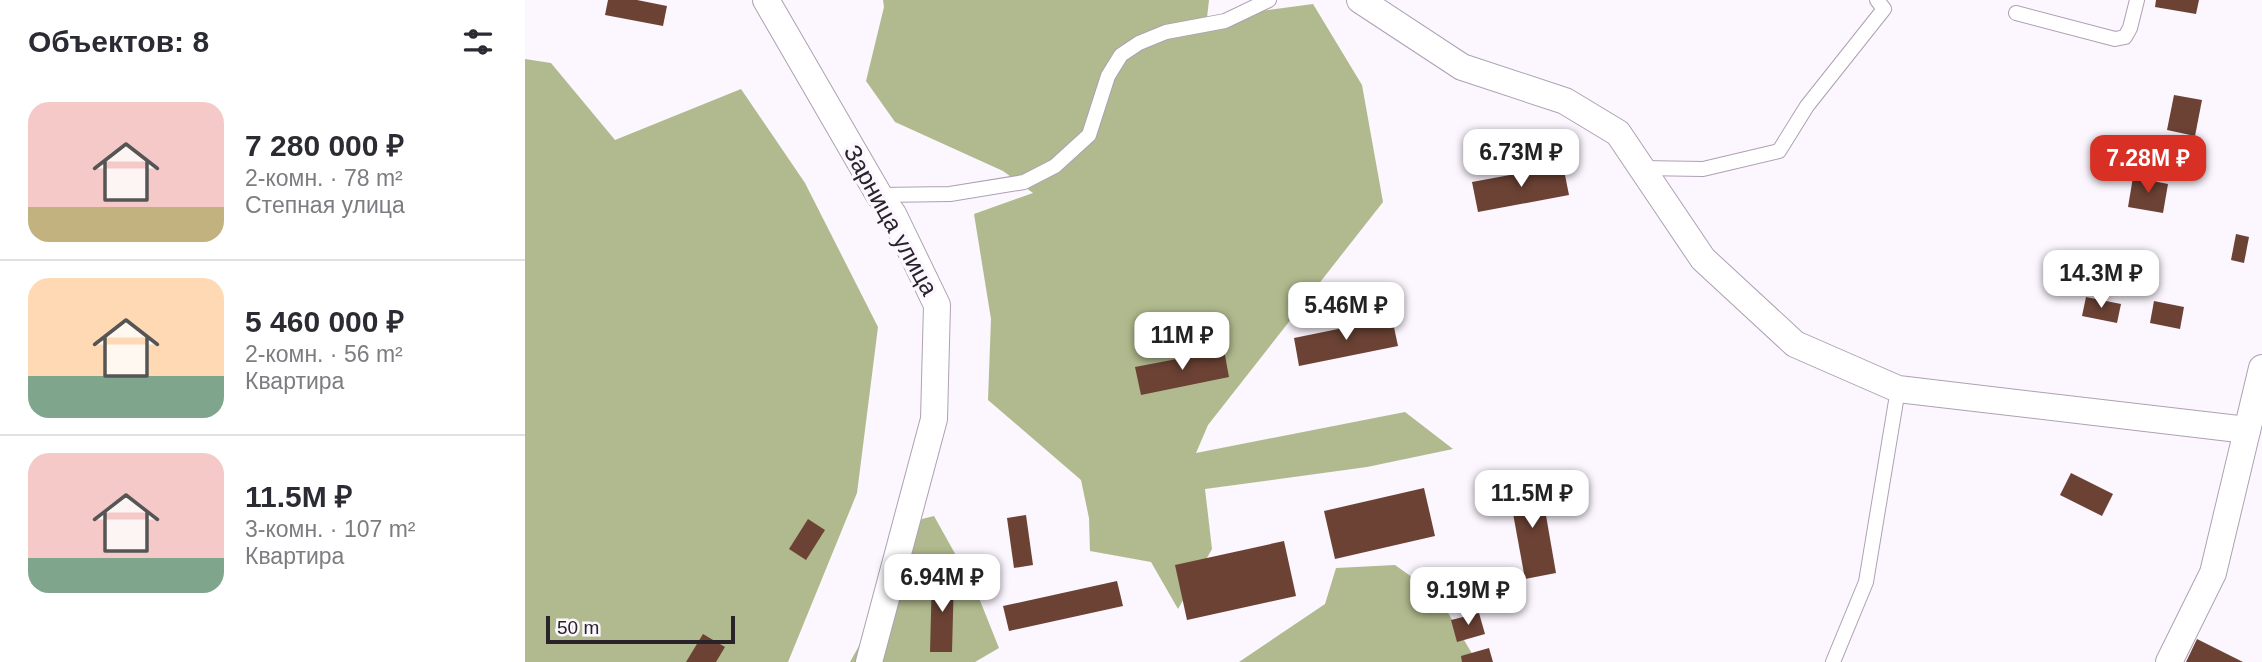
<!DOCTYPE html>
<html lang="ru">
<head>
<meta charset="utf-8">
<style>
  body { margin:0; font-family:Helvetica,sans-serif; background:#f7f7f7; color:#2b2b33; height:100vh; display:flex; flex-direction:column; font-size:26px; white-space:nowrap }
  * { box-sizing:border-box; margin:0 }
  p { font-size:23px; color:#7c7c81 }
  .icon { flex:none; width:38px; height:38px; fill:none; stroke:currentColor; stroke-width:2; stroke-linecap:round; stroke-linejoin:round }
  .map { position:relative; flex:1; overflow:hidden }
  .panel { display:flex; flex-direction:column; background:#fff; width:525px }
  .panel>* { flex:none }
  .scale { position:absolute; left:21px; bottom:18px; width:189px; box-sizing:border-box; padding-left:7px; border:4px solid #28232a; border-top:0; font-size:19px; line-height:24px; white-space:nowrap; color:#28232a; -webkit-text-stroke:5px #fcf6fe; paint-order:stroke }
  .price { position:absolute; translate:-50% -60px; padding:0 16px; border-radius:14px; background:#fff; color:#222; font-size:23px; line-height:46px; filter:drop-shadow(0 2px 4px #0008) }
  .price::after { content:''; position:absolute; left:50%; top:42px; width:21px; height:16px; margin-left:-10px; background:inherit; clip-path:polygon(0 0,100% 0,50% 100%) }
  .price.active { background:#d93025; color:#fff }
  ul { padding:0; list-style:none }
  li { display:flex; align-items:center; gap:21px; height:175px; padding:0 28px }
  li+li { border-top:2px solid #e1e1e2 }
  li span { display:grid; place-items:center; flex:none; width:196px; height:140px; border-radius:21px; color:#555 }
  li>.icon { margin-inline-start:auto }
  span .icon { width:84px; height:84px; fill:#fffc; stroke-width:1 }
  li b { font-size:30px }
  h2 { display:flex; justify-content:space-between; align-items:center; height:84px; padding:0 28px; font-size:30px }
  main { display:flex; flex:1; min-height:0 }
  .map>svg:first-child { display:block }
</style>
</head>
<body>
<main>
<section class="panel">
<h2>Объектов: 8<svg class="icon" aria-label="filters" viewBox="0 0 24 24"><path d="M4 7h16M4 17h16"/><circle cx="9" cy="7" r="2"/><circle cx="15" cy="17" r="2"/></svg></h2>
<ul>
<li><span style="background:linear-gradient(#f6c9c9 75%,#c2b280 0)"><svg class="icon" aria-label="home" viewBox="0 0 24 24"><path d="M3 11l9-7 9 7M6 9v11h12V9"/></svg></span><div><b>7 280 000 ₽</b><p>2-комн. · 78 m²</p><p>Степная улица</p></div></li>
<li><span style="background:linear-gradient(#ffd9b3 70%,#7fa58c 0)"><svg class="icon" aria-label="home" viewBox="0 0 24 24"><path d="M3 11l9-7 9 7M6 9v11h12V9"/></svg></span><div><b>5 460 000 ₽</b><p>2-комн. · 56 m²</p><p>Квартира</p></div></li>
<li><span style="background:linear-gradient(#f6c9c9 75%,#7fa58c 0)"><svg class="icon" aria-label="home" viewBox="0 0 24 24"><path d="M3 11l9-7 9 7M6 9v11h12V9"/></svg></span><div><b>11.5M ₽</b><p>3-комн. · 107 m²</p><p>Квартира</p></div></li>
</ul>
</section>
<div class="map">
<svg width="1737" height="662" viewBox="0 0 1737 662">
  <rect width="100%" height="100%" fill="#fcf6fe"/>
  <g fill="#b1ba8e">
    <polygon points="358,0 684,0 682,18 788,4 837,85 858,202 683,425 671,453 880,412 928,449 842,467 680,489 687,549 653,609 626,562 565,551 564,518 556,480 463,400 466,319 449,214 508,193 478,171 370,122 341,81 359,7"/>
    <polygon points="0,59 26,63 90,140 216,89 280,183 353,327 332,493 263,662 0,662"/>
    <polygon points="409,516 452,593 474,648 450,662 325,662 349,619 369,567 397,519"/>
    <polygon points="870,565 901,587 916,601 952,662 714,662 800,604 811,568"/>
  </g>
  <g fill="#6b4234">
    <polygon points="83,0 112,0 142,6 138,26 80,15"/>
    <polygon points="1631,0 1674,0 1671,14 1630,7"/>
    <polygon points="1649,95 1677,100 1670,136 1642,130"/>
    <polygon points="1038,165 1044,195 953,212 947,182"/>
    <polygon points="1608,177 1643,184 1638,213 1603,207"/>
    <polygon points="1711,234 1724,237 1719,263 1706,260"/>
    <polygon points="1561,297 1596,304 1592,323 1557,316"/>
    <polygon points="1629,301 1659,307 1655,329 1625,323"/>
    <polygon points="867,318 873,346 774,366 769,338"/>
    <polygon points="699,350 704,377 616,395 610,367"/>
    <polygon points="1546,473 1588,494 1577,516 1535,495"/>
    <polygon points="1015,481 1031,573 1000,579 983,486"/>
    <polygon points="899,488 910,536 810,559 799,511"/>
    <polygon points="501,515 508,565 489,568 482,518"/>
    <polygon points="283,519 300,530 281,560 264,549"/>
    <polygon points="759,541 771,596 662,620 650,565"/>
    <polygon points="407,576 429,576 427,652 405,652"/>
    <polygon points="592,581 598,606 484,631 478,606"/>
    <polygon points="954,613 960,634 932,642 926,620"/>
    <polygon points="178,634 200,647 191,662 161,662"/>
    <polygon points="1672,639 1718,662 1661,662"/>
    <polygon points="964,648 968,662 937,662 936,656"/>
  </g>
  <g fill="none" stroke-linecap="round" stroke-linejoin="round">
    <g stroke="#aea0b3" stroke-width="16">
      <g id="lane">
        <polyline points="1491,13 1590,39 1600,37 1605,28 1612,0"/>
        <polyline points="1116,168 1178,169 1254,151 1282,106 1359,9 1352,0"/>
        <polyline points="354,195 425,194 499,182 530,166 564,135 583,76 596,55 614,43 641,32 700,21 744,0"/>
        <polyline points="1308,662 1341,582 1373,389"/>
      </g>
    </g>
    <g stroke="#aea0b3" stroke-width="28">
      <g id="street">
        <polyline points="241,0 354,195 368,214 412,305 409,419 344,662"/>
        <polyline points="835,0 937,67 1040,101 1093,133 1178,259 1270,344 1373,389 1722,430"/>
        <polyline points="1644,662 1688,573 1737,368"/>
      </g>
    </g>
    <use href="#lane" stroke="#fff" stroke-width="14"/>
    <use href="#street" stroke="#fff" stroke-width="26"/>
  </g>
  <g text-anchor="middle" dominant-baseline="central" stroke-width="7" stroke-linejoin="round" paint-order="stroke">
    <g font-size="24" fill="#28232a" stroke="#fcf6fe">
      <text transform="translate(366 220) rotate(61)">Зарница улица</text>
    </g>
  </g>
</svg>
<div class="scale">50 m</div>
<b class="price" style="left:996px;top:189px">6.73M ₽</b>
<b class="price active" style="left:1623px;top:195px">7.28M ₽</b>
<b class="price" style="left:1576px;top:310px">14.3M ₽</b>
<b class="price" style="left:821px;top:342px">5.46M ₽</b>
<b class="price" style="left:657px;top:372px">11M ₽</b>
<b class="price" style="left:1007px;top:530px">11.5M ₽</b>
<b class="price" style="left:417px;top:614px">6.94M ₽</b>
<b class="price" style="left:943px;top:627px">9.19M ₽</b>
</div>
</main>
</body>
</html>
